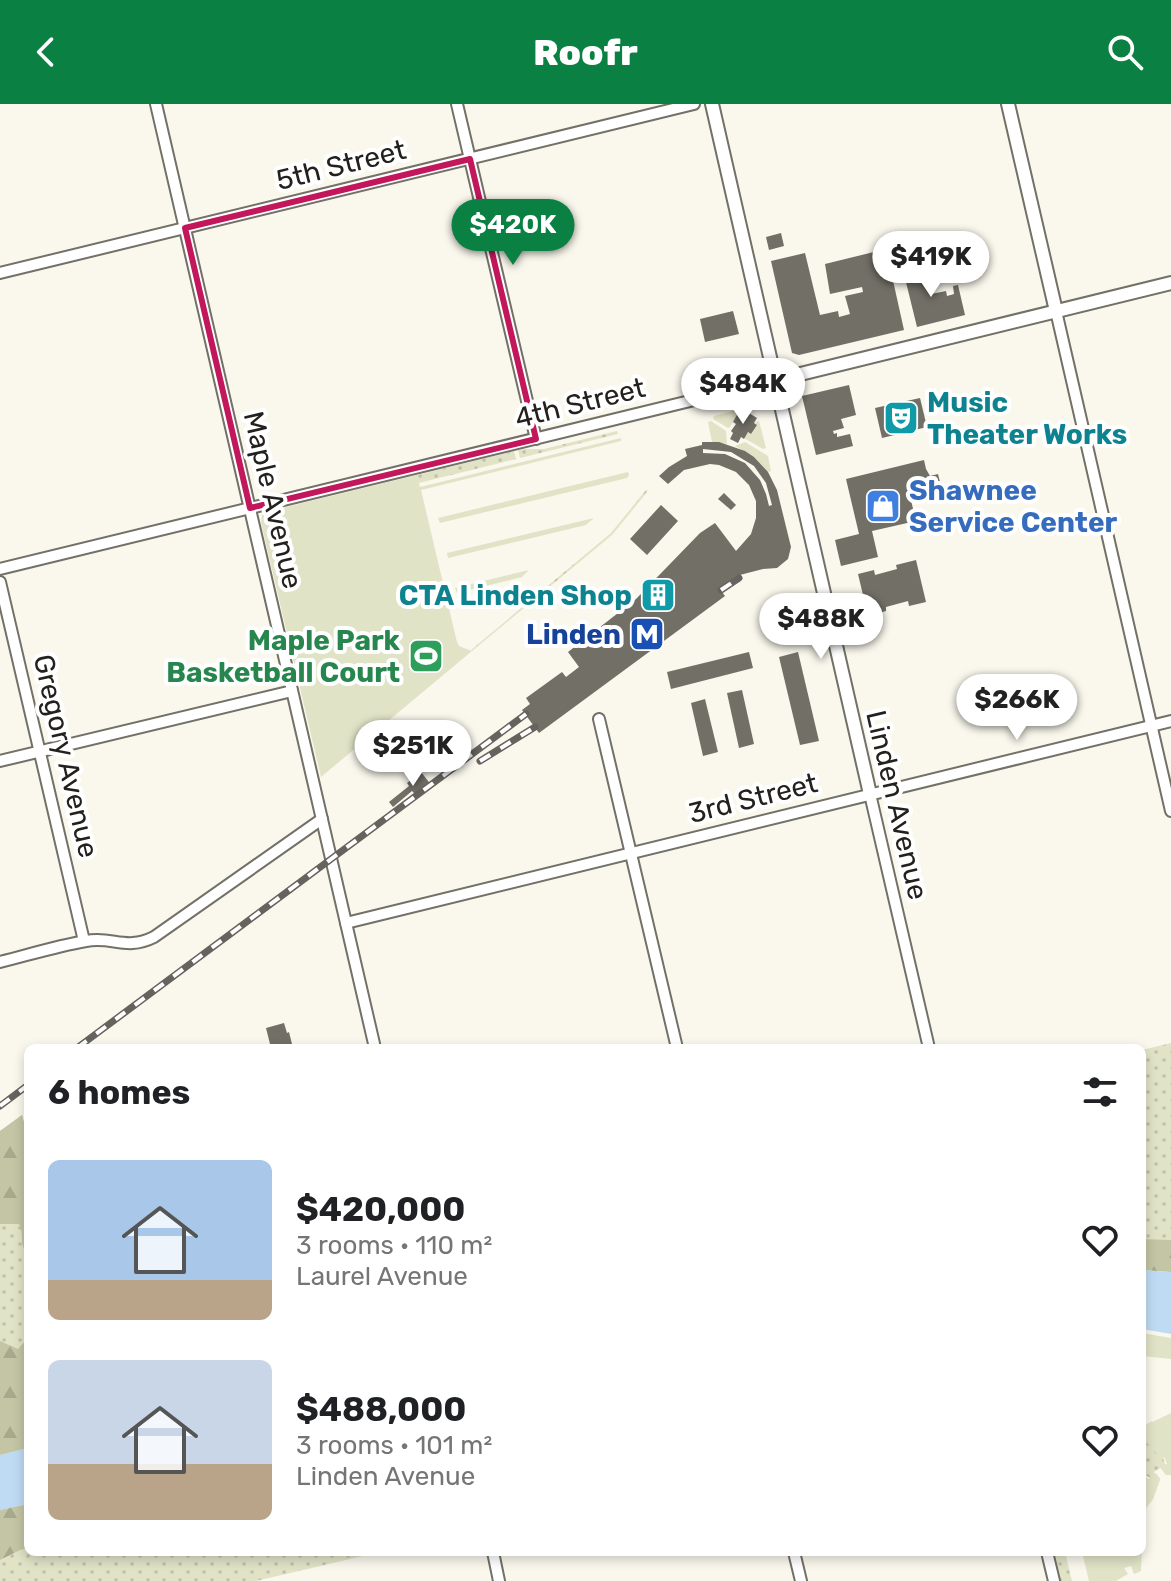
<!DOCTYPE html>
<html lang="en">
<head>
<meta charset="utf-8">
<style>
  body { margin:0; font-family:Rubik,sans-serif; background:#f6f6f6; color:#202124; height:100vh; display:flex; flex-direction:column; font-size:30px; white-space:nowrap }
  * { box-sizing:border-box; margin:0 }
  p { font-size:26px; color:#757577 }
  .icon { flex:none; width:44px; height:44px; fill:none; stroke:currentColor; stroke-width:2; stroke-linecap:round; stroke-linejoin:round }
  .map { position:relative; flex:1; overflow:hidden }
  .drawer { position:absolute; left:24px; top:940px; width:1122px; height:512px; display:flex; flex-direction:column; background:#fff; border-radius:12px; box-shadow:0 4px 12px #0003 }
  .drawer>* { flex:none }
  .price { position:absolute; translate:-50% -68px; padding:0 18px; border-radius:28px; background:#fff; color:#222; font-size:26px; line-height:52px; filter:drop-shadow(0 2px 4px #0008) }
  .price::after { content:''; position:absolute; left:50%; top:48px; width:24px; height:18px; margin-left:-12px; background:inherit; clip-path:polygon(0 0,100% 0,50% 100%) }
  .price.current { background:#0b8043; color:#fff }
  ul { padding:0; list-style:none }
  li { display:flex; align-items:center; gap:24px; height:200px; padding:0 24px }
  li span { display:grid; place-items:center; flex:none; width:224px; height:160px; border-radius:12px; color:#555 }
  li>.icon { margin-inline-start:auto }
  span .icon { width:96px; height:96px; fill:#fffc; stroke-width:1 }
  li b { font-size:34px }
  h2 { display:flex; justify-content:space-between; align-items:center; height:96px; padding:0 24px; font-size:34px }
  header { display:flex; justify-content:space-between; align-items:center; height:104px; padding:0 24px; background:#0b8043; color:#fff; font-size:36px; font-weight:800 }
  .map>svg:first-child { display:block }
</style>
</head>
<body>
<header><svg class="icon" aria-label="back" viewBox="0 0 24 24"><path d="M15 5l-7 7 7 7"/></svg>Roofr<svg class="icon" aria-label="search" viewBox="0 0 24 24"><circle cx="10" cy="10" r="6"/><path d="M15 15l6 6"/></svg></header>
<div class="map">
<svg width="1171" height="1477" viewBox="0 0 1171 1477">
  <defs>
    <pattern id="grass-dots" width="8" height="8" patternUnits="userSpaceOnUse" patternTransform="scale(2)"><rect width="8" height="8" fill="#e1e3c7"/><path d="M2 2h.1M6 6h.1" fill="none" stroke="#c1c2aa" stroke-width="1.8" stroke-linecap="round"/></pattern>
    <pattern id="forest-firs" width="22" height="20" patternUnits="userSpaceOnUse" patternTransform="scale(2)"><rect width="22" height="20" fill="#c3c5a4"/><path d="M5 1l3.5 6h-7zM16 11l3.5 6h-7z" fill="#a7a98d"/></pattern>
  </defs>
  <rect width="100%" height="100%" fill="#faf8ed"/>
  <g fill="url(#grass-dots)">
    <polygon points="617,327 618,330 520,354 518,346 525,345 544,345"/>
    <polygon points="514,347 516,355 419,379 417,371"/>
    <polygon points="646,386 648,387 612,431 472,547 471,546 611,429"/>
    <polygon points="1171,939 1171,1168 1142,1166 1142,946"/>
    <polygon points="22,1011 25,1022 28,1021 28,1448 380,1448 256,1477 0,1477 0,1027"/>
    <polygon points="1152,1317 1165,1352 1163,1354 1165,1360 1171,1362 1171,1371 1166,1371 1161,1364 1155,1367 1154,1369 1157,1370 1160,1376 1153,1395 1142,1409 1150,1374 1144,1370 1142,1372 1142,1323"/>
    <polygon points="1054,1448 1065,1448 1072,1477 1061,1477"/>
  </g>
  <g fill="url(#forest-firs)">
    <path d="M22,1011L25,1022L28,1021V1146L24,1145C20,1136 24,1128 19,1120H0V1027Z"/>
    <polygon points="1142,1135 1171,1136 1171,1168 1142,1166"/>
    <polygon points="28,1234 28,1344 0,1351 0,1237 18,1245"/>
    <polygon points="28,1400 28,1444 20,1446 0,1456 0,1406"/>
  </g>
  <g fill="#e1e3c7">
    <polygon points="740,305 742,310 738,310 730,323 728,324 713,315 714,312"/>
    <polygon points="711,317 726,327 727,340 712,338 708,318"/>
    <polygon points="759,317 766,344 763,345 744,334 748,328 751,330 757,321 755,318"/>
    <polygon points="621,334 621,337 421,386 457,538 459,542 472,547 321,673 261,419 262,411 266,408 417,371 420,383"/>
    <polygon points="745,338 768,352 771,367 768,368 754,353 735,342"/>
    <polygon points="628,368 629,371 627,374 440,419 438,414"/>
    <polygon points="594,414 586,421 448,454 447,449"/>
    <polygon points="529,466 522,473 457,489 455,484"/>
    <polygon points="1142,1229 1171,1234 1171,1255 1142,1252"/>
    <polygon points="1171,1309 1171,1371 1166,1371 1161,1364 1167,1360 1164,1353 1161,1355 1142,1333 1142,1323"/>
    <polygon points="1142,1365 1145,1368 1142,1372 1149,1375 1154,1370 1160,1374 1153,1395 1142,1409"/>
    <polygon points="1142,1445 1141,1467 1134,1470 1131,1462 1124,1464 1128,1470 1116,1477 1089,1477 1082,1448 1142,1448"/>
  </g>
  <g fill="#bfdbf3">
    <polygon points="1142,1166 1171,1168 1171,1230 1142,1225"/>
    <polygon points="28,1344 28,1400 0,1406 0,1351"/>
  </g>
  <g fill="#716f66" fill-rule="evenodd">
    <polygon points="781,129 784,142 769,146 766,133"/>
    <polygon points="886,145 904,226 799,251 792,249 771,157 805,149 820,211 838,207 839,213 850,210 845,192 863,188 862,183 830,190 825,160"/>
    <polygon points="924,161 931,190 946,187 947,192 954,190 953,182 958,181 965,211 917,223 903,166"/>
    <polygon points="733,207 739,230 705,238 700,215"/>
    <polygon points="849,281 856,311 841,315 844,324 833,327 834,330 837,329 837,333 850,330 853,342 816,351 802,292"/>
    <polygon points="920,294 927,323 882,334 875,304"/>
    <polygon points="744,306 757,314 754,319 757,321 751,330 748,328 744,335 741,333 738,339 730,335 733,329 731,327 736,320 733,318 738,309 741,311"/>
    <path d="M702,338H719L745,347L754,353L768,368L777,386L791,443L788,455L777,464L763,465L736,472L719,484L725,492L539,629L522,606L530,600L526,594L562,568L566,573L579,563L568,548L636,495L700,429L715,419L736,447L751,430L756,414V397L749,381L736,368L719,361L710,360L684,366L668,380L659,372L669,363L687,352L685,345L702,341ZM703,345L731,348L754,362L766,379L772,401L769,402L766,390L760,376L745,359L725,350L703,349Z"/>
    <polygon points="924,356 926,365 930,372 938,370 941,382 909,388 916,417 872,427 878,453 841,462 835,436 859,430 846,375"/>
    <polygon points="724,389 736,401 731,406 718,395"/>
    <polygon points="661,401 678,417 647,451 630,435"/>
    <polygon points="916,456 926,498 909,502 908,497 886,503 886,507 868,512 858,470 874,466 875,471 897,465 896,461"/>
    <polygon points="749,548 753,564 671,585 667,568"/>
    <polygon points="798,548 819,637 800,641 779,553"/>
    <polygon points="742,586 754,640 739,644 727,589"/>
    <polygon points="705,595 718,648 703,652 691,599"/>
    <polygon points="421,668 432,682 418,693 412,687 393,703 389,698 409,682 407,679"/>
    <polygon points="284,919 287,929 289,928 293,944 271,944 266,924"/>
  </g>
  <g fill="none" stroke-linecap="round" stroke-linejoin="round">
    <g stroke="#727067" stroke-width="14">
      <g id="minor">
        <polyline points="156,0 375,944"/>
        <polyline points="457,0 536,335"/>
        <polyline points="0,169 694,0"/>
        <polyline points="1056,207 1171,707"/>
        <polyline points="0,465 776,276"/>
        <polyline points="0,478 84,837"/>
        <polyline points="599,615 677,944"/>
        <polyline points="0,657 292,587"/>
        <polyline points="870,690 929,944"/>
        <polyline points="346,819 1171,617"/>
        <path d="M0,858C28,851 57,842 86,837C113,832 126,847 154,833L322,715"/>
        <polyline points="493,1448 499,1477"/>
        <polyline points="794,1448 801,1477"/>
        <polyline points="1047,1448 1054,1477"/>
      </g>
    </g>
    <g stroke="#727067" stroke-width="16">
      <g id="tertiary">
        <polyline points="712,0 870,690"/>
        <polyline points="1008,0 1056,207"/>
        <polyline points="776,276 1171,179"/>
      </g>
    </g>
    <use href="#minor" stroke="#fff" stroke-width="10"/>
    <use href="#tertiary" stroke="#fff" stroke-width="12"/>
    <g stroke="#65635d" stroke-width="7">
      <g id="rail">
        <polyline points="721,486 739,474"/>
        <polyline points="480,657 535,623"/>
        <polyline points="77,944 526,610"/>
        <polyline points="0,1002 28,981"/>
      </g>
    </g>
    <use href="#rail" stroke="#fff" stroke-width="4" stroke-dasharray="12" stroke-linecap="butt"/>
  </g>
  <path fill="none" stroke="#c2185b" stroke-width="6" stroke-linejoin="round" d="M470,55L536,335L250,404L185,124Z"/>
  <defs>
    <g id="theatre-square" transform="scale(1.8)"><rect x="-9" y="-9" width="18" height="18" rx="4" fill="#0f9aa8" stroke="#fff"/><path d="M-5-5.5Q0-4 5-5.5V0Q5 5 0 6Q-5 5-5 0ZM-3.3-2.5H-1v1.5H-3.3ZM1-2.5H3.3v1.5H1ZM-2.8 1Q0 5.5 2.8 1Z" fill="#fff"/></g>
    <g id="shop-square" transform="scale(1.8)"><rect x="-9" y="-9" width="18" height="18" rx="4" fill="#3f7fe0" stroke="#fff"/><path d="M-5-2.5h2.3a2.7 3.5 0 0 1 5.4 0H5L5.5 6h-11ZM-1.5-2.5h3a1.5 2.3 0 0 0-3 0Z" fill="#fff"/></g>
    <g id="building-square" transform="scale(1.8)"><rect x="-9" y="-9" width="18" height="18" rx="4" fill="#0f9aa8" stroke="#fff"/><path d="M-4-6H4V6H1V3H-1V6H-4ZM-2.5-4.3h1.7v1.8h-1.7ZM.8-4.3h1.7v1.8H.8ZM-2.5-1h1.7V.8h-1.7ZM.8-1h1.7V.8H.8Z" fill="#fff"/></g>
    <g id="metro-square" transform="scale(1.8)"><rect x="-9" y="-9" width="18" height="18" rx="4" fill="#1a4fb4" stroke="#fff"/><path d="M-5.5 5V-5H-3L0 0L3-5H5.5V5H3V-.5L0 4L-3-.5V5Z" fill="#fff"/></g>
    <g id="stadium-square" transform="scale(1.8)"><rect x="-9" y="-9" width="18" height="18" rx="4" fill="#2e9e5b" stroke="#fff"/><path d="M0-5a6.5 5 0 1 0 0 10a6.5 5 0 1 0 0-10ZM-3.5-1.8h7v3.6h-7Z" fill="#fff"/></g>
  </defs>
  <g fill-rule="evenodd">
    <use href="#theatre-square" x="901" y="314"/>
    <use href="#shop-square" x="883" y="402"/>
    <use href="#building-square" x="658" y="491"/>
    <use href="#metro-square" x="647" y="530"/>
    <use href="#stadium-square" x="426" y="552"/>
  </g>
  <g text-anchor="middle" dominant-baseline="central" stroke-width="8" stroke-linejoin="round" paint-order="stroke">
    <g font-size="28" fill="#22211d" stroke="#fff">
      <text transform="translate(341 61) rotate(-14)">5th Street</text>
      <text transform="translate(580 299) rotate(-14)">4th Street</text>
      <text transform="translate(273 396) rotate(77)">Maple Avenue</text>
      <text transform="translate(66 652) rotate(77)">Gregory Avenue</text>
      <text transform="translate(753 694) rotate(-14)">3rd Street</text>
      <text transform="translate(897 701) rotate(77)">Linden Avenue</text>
    </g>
    <g font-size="28" font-weight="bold" fill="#0d838f" stroke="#fff" text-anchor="start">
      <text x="927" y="298">Music<tspan x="927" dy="32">Theater Works</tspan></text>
      <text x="632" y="491" text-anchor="end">CTA Linden Shop</text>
    </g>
    <g font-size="28" font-weight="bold" fill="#366cbe" stroke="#fff" text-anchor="start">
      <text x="909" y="386">Shawnee<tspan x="909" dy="32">Service Center</tspan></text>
    </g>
    <g font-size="28" font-weight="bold" fill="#164399" stroke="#fff" text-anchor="end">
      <text x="621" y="530">Linden</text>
    </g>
    <g font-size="28" font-weight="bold" fill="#27864d" stroke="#fff" text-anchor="end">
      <text x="400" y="536">Maple Park<tspan x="400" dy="32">Basketball Court</tspan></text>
    </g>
  </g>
</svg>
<b class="price current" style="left:513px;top:163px">$420K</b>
<b class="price" style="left:931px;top:195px">$419K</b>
<b class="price" style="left:743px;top:322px">$484K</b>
<b class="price" style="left:821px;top:557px">$488K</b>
<b class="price" style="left:1017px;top:638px">$266K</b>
<b class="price" style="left:413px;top:684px">$251K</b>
<section class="drawer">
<h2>6 homes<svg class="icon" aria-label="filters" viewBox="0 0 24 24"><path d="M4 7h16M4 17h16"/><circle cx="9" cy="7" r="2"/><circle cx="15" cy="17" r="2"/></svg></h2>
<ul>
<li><span style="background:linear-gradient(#a9c7e8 75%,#b9a48a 0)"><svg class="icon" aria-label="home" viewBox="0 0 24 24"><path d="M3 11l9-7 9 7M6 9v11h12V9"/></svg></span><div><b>$420,000</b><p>3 rooms · 110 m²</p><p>Laurel Avenue</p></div><svg class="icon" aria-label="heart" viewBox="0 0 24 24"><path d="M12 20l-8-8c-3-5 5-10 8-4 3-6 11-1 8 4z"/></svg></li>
<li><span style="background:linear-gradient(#c9d6e8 65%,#b9a48a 0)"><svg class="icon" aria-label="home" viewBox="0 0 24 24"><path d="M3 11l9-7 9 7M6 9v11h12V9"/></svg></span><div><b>$488,000</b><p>3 rooms · 101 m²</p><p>Linden Avenue</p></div><svg class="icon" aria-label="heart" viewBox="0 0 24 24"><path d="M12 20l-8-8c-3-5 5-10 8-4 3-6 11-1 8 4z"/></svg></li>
</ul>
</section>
</div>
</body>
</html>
